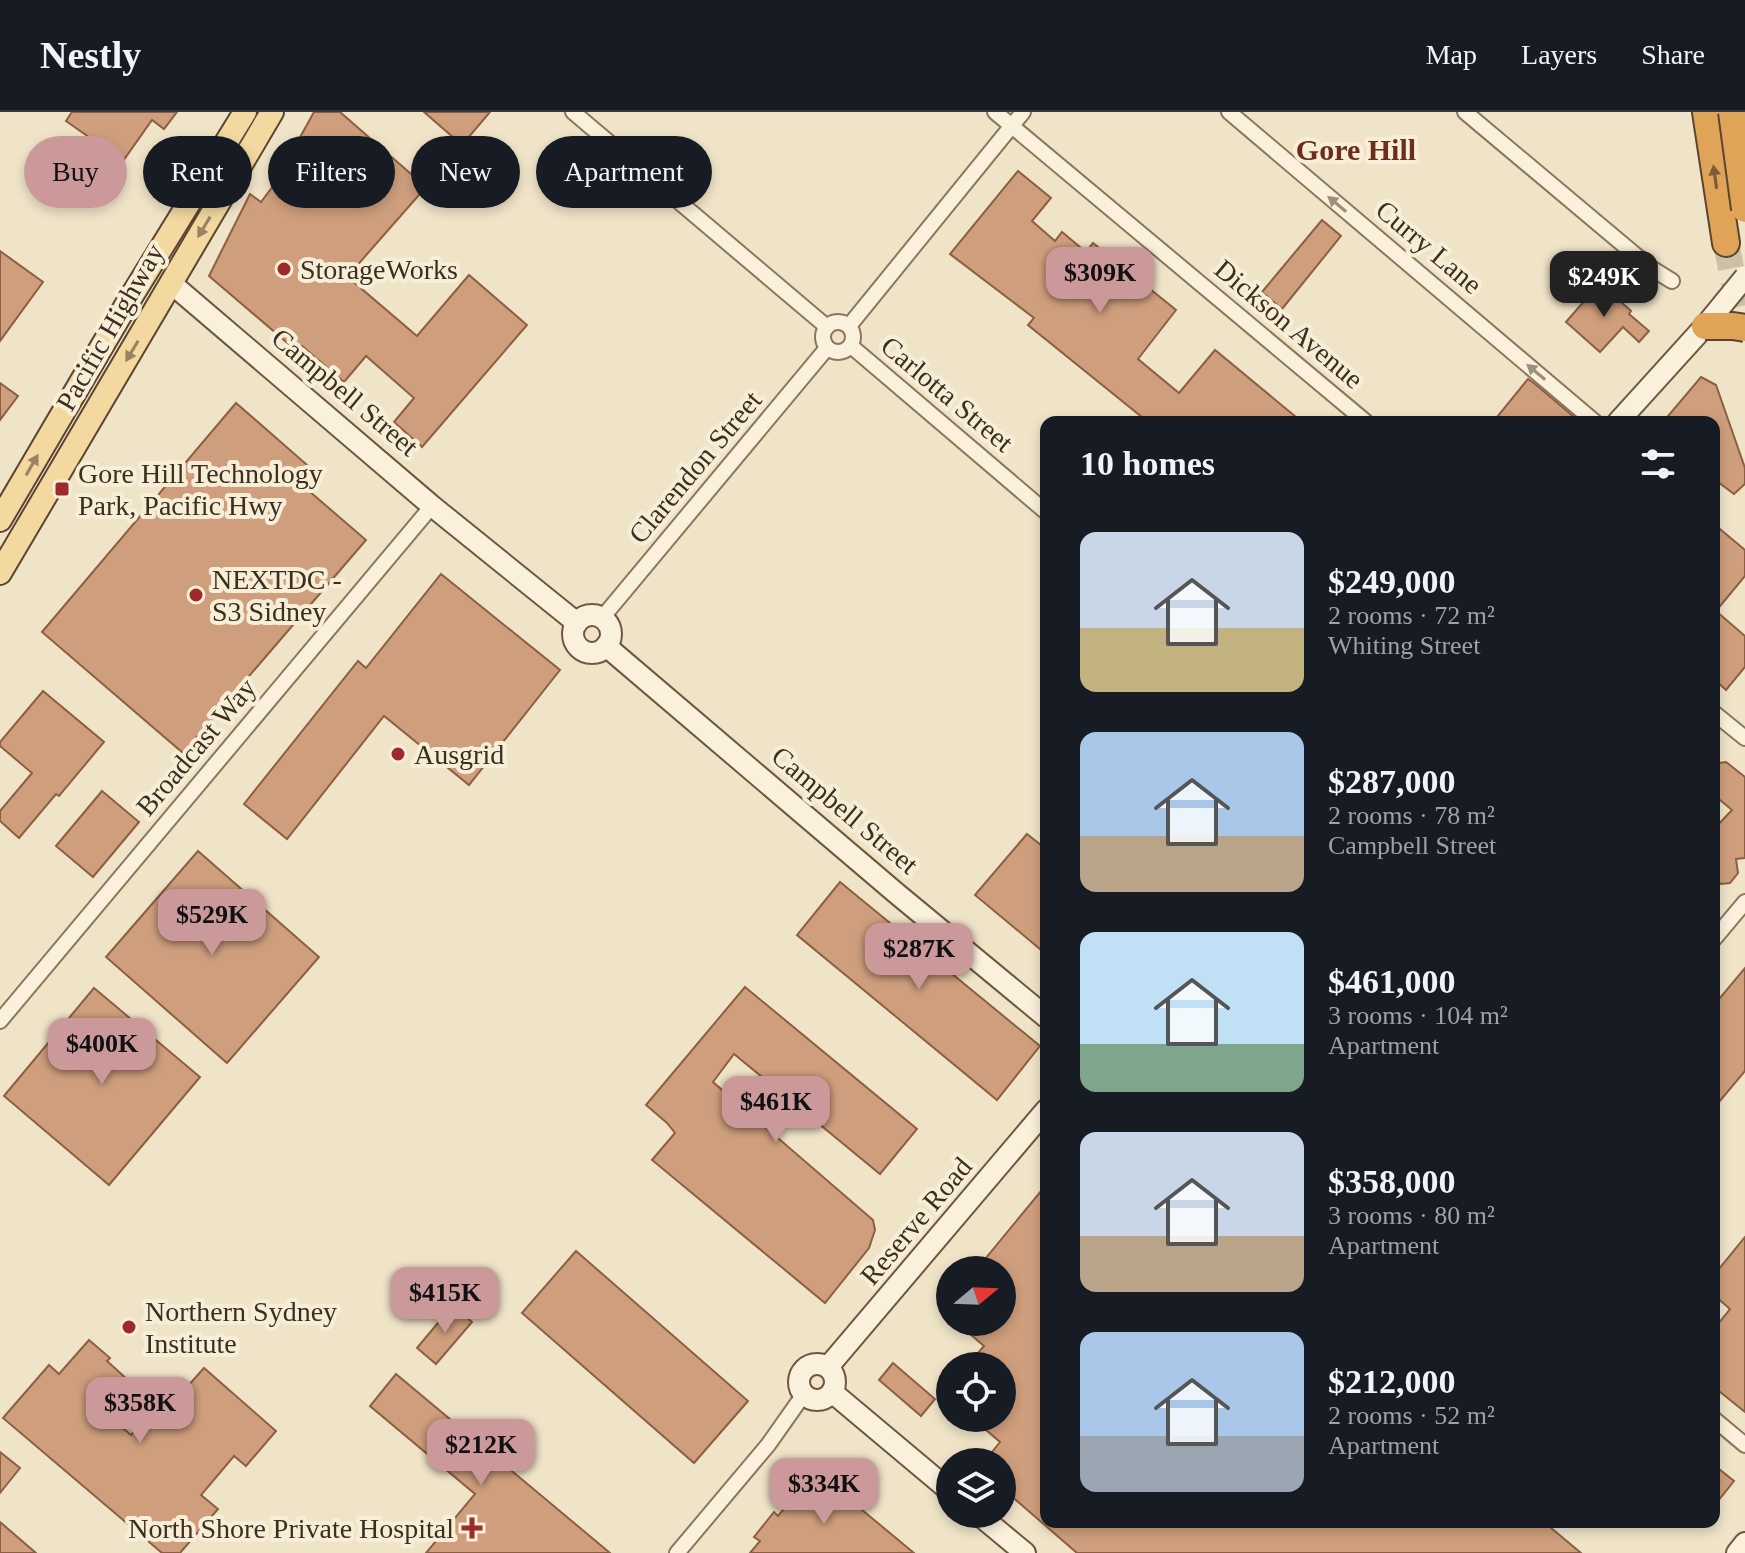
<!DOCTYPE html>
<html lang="en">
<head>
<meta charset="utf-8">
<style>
  body { margin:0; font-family:"Times New Roman",serif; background:#242831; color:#f1f3f6; height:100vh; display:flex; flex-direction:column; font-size:30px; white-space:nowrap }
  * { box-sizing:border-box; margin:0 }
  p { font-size:26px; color:#9ea1a6 }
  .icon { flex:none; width:44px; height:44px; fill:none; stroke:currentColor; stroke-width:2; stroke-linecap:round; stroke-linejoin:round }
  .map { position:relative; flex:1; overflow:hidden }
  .sheet { position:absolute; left:1040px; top:304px; width:680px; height:1112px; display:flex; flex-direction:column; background:#171b24; border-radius:16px; box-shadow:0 4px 12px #0003 }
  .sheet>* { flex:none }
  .guide { position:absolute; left:24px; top:24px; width:760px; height:72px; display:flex; gap:16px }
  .needle { width:52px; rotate:71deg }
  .buttons { position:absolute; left:936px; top:1144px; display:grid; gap:16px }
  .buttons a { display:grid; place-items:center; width:80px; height:80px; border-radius:50%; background:#171b24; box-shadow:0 4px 12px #0003; font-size:40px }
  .price { position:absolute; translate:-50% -68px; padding:0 18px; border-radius:16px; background:#cc999b; color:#111; font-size:26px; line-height:52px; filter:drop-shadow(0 2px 4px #0008) }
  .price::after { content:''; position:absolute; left:50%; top:48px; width:24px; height:18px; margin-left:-12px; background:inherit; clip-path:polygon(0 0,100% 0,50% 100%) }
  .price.current { background:#222; color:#fff }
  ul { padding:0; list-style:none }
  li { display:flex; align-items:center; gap:24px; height:200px; padding:0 40px }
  li span { display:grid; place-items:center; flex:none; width:224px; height:160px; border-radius:16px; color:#555 }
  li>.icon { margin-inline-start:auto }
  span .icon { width:96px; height:96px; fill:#fffc; stroke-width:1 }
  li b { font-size:34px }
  h2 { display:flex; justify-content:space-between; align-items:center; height:96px; padding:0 40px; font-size:34px }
  .tag { padding:0 28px; border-radius:36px; background:#171b24; box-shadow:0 4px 12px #0003; font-size:28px; line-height:72px }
  .tag.current { background:#cc999b; color:#111 }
  header { display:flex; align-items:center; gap:48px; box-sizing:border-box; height:112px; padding:0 40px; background:#171b24; border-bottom:2px solid #363941 }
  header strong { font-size:38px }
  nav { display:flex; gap:44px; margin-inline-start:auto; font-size:28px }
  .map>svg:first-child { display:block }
</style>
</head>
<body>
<header>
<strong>Nestly</strong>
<nav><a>Map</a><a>Layers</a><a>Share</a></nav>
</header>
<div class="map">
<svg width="1745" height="1441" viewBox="0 0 1745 1441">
  <rect width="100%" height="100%" fill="#f0e4c8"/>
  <g fill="#cf9f7d" stroke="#8d5f41" stroke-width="2">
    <polygon points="72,0 177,0 164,17 152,8 123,49 66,9"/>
    <polygon points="314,0 340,0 426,75 361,149 349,166 417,224 469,163 527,213 422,335 394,310 414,286 366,244 344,270 302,234 298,240 209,164 250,82 261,90 273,74"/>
    <polygon points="424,0 490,0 462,33"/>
    <polygon points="1018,59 1051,86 1032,109 1055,129 1062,120 1086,140 1093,131 1176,198 1138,247 1179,281 1215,238 1302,310 1148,310 1028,213 1034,206 950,142"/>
    <polygon points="1322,108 1341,124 1282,197 1262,180"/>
    <polygon points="0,139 43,170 0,229"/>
    <polygon points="1600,171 1631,199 1629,202 1649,219 1639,230 1623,215 1600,240 1566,210"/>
    <polygon points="1701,265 1716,273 1745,356 1745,372 1734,382 1714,367 1714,310 1663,310"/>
    <polygon points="1528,267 1535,272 1580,310 1493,310"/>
    <polygon points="0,271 18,284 0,308"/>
    <polygon points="236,291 314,359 302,373 366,428 183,641 42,520"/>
    <polygon points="1714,412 1745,438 1745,464 1716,499 1745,524 1745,555 1726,578 1714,567"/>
    <polygon points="441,462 560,558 469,673 384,604 287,727 244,692 358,549 366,556"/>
    <polygon points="43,579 104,630 59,684 56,682 19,726 0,709 0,699 32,661 0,634 0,630"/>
    <polygon points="1726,650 1745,665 1745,746 1736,747 1738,761 1730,771 1721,772 1714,766 1714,717 1732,698 1714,683 1714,658 1719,651"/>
    <polygon points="102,679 139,710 93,765 56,734"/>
    <polygon points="1027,722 1046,737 1046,842 975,783"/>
    <polygon points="198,739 319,845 227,951 106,845"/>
    <polygon points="840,770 1040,934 997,988 797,823"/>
    <polygon points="1745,856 1745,959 1714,996 1714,893"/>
    <polygon points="745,875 917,1017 880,1062 734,942 713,970 873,1108 875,1118 869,1136 825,1191 652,1048 675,1021 667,1011 646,993"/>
    <polygon points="94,876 200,965 109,1073 4,984"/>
    <polygon points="1046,1073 1046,1410 1544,1410 1581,1441 1077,1441 1002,1376 1002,1350 984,1350 1000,1330 972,1306 1002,1306 1002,1254 967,1254 984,1234 956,1210 1002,1210 1002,1158 976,1158"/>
    <polygon points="1745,1125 1745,1300 1714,1275 1714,1217 1730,1197 1714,1183 1714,1163"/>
    <polygon points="576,1139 748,1289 694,1351 522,1201"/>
    <polygon points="453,1193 472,1210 436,1252 417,1236"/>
    <polygon points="89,1228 110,1246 107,1249 128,1268 102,1298 131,1323 162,1287 170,1294 204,1256 276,1319 246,1354 234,1344 201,1383 218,1397 180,1441 162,1441 3,1306 49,1253 59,1262"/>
    <polygon points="893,1251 935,1287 921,1304 879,1268"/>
    <polygon points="396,1262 610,1441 426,1441 475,1382 370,1294"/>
    <polygon points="0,1340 20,1356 0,1381"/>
    <polygon points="1714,1353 1734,1369 1714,1394"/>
    <polygon points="815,1359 914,1441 750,1441 760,1429 754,1425 774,1400 778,1404"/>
    <polygon points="0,1410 36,1441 0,1441"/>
  </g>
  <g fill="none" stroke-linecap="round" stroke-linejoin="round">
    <polyline stroke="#ccc0a6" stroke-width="26" stroke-dasharray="26 13" stroke-linecap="butt" points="1726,131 1745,227"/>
    <g stroke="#8d765c" stroke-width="18">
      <g id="street">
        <polyline points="573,0 827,215"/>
        <polyline points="995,0 1366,310"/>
        <polyline points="1229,0 1595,310"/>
        <polyline points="1465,0 1651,156 1672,169"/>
        <circle cx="838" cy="225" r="15"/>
        <polyline points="849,214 1023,0"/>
        <polyline points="851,234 1046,400"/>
        <polyline points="602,506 827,236"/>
        <polyline points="1714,601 1745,626"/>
        <polyline points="1714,827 1745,790"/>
        <polyline points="0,909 432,394"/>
        <polyline points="1714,1307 1745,1333"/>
        <polyline points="677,1441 768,1333 804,1282"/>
      </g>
    </g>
    <g stroke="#6f573f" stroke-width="24">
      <g id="secondary">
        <polyline points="172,172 432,394 577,511"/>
        <polyline points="1618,310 1705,214"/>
        <circle cx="592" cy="522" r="19"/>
        <polyline points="606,534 896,781 1046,905"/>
        <circle cx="817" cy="1270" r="18"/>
        <polyline points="828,1255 1046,998"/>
        <polyline points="832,1280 950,1379"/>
        <polyline points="978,1402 1025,1441"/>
        <polyline points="1737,1441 1745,1431"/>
      </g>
    </g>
    <g stroke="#5b4430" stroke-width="26">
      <g id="primary">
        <polyline points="0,408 128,190 245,0"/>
        <polyline points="0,461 272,0"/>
      </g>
    </g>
    <g stroke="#5b4430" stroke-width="30">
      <polyline id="highway" points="1706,0 1726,131"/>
    </g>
    <use href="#street" stroke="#faf1dc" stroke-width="14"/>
    <use href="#secondary" stroke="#faf1dc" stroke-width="20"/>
    <use href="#primary" stroke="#f3d9a0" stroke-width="22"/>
    <use href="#highway" stroke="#e0a458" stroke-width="26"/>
    <g stroke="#6f573f" stroke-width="24" stroke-linecap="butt">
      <polyline id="secondary-bridge" points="1705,214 1745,165"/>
    </g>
    <g stroke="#5b4430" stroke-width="30" stroke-linecap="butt">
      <g id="highway-bridge">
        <polyline points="1732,0 1745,97"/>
        <polyline points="1705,214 1733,214 1745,216"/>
      </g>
    </g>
    <use href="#secondary-bridge" stroke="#faf1dc" stroke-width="20"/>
    <use href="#highway-bridge" stroke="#e0a458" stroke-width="26"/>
  </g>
  <defs><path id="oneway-solid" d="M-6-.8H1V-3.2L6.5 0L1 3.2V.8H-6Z" transform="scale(2)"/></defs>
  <use fill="#7e5d36" href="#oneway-solid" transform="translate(1715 65) rotate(-98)"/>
  <g fill="#9c907e">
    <use href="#oneway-solid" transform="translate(1337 92) rotate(-140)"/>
    <use href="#oneway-solid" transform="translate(1536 260) rotate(-140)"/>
  </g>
  <g fill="#988460">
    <use href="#oneway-solid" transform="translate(204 115) rotate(121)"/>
    <use href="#oneway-solid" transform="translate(132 239) rotate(121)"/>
    <use href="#oneway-solid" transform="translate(32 353) rotate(-60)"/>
  </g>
  <g fill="#9e2a2b" stroke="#f7eed8" stroke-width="3">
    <circle cx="284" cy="157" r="8"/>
    <rect x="54" y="369" width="16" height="16" rx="4"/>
    <circle cx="196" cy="483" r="8"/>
    <circle cx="398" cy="642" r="8"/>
    <circle cx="129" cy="1215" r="8"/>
    <path d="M468 1404h8v8h8v8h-8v8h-8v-8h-8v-8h8z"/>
  </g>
  <g text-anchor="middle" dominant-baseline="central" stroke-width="8" stroke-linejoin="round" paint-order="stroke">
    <g font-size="28" fill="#3d2e20" stroke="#f7eed8">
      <text transform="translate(1429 135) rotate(40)">Curry Lane</text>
      <text transform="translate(1289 212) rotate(40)">Dickson Avenue</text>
      <text transform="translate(110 215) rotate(-60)">Pacific Highway</text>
      <text transform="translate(345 280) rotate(40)">Campbell Street</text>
      <text transform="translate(947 282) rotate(40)">Carlotta Street</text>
      <text transform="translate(695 355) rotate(-50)">Clarendon Street</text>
      <text transform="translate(196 635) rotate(-50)">Broadcast Way</text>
      <text transform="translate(845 698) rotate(40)">Campbell Street</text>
      <text transform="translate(916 1109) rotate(-50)">Reserve Road</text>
    </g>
    <g font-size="28" fill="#3d2e20" stroke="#f7eed8" text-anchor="start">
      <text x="300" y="157">StorageWorks</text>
      <text x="78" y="361">Gore Hill Technology<tspan x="78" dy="32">Park, Pacific Hwy</tspan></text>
      <text x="212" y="467">NEXTDC -<tspan x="212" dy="32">S3 Sidney</tspan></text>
      <text x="414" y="642">Ausgrid</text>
      <text x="145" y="1199">Northern Sydney<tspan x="145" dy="32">Institute</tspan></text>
      <text x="454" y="1416" text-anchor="end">North Shore Private Hospital</text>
    </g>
    <g font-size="30" font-weight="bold" fill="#6b2e1e" stroke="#f7eed8">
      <text x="1356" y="37">Gore Hill</text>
    </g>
  </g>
</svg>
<div class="buttons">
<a><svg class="needle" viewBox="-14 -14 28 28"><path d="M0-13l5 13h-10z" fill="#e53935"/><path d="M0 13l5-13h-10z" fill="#9ea1a6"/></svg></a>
<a><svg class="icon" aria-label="locate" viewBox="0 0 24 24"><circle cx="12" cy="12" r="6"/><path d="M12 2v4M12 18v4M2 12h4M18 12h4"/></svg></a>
<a><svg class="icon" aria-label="layers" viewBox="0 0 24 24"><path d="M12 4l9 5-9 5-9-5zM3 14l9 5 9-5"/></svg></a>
</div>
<b class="price" style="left:1100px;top:203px">$309K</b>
<b class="price current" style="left:1604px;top:207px">$249K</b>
<b class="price" style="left:212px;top:845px">$529K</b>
<b class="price" style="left:919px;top:879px">$287K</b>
<b class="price" style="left:102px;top:974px">$400K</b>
<b class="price" style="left:776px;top:1032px">$461K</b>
<b class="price" style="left:445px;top:1223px">$415K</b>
<b class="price" style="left:140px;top:1333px">$358K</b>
<b class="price" style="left:481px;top:1375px">$212K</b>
<b class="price" style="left:824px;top:1414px">$334K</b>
<div class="guide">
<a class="tag current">Buy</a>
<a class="tag">Rent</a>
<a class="tag">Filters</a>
<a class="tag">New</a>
<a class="tag">Apartment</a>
</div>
<section class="sheet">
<h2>10 homes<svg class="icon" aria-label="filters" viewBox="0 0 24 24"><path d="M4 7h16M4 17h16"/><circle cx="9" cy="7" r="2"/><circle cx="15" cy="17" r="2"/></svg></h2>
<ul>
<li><span style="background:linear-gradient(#c9d6e8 60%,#c2b280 0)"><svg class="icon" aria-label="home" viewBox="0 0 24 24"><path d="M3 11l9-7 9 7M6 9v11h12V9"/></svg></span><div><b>$249,000</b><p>2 rooms · 72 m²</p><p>Whiting Street</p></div></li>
<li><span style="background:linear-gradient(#a9c7e8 65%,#b9a48a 0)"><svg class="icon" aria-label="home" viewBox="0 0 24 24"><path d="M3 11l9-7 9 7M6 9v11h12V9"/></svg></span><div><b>$287,000</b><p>2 rooms · 78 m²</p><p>Campbell Street</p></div></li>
<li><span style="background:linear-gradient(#bfe0f5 70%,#7fa58c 0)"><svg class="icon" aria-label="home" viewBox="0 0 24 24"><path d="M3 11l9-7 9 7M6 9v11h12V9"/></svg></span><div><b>$461,000</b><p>3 rooms · 104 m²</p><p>Apartment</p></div></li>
<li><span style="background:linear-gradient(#c9d6e8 65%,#b9a48a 0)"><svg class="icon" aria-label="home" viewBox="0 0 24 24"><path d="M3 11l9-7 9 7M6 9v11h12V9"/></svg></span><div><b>$358,000</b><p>3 rooms · 80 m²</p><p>Apartment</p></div></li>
<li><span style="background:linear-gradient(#a9c7e8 65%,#9aa5b1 0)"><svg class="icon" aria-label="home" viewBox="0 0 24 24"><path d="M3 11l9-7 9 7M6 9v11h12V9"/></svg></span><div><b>$212,000</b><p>2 rooms · 52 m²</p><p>Apartment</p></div></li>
</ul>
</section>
</div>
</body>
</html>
